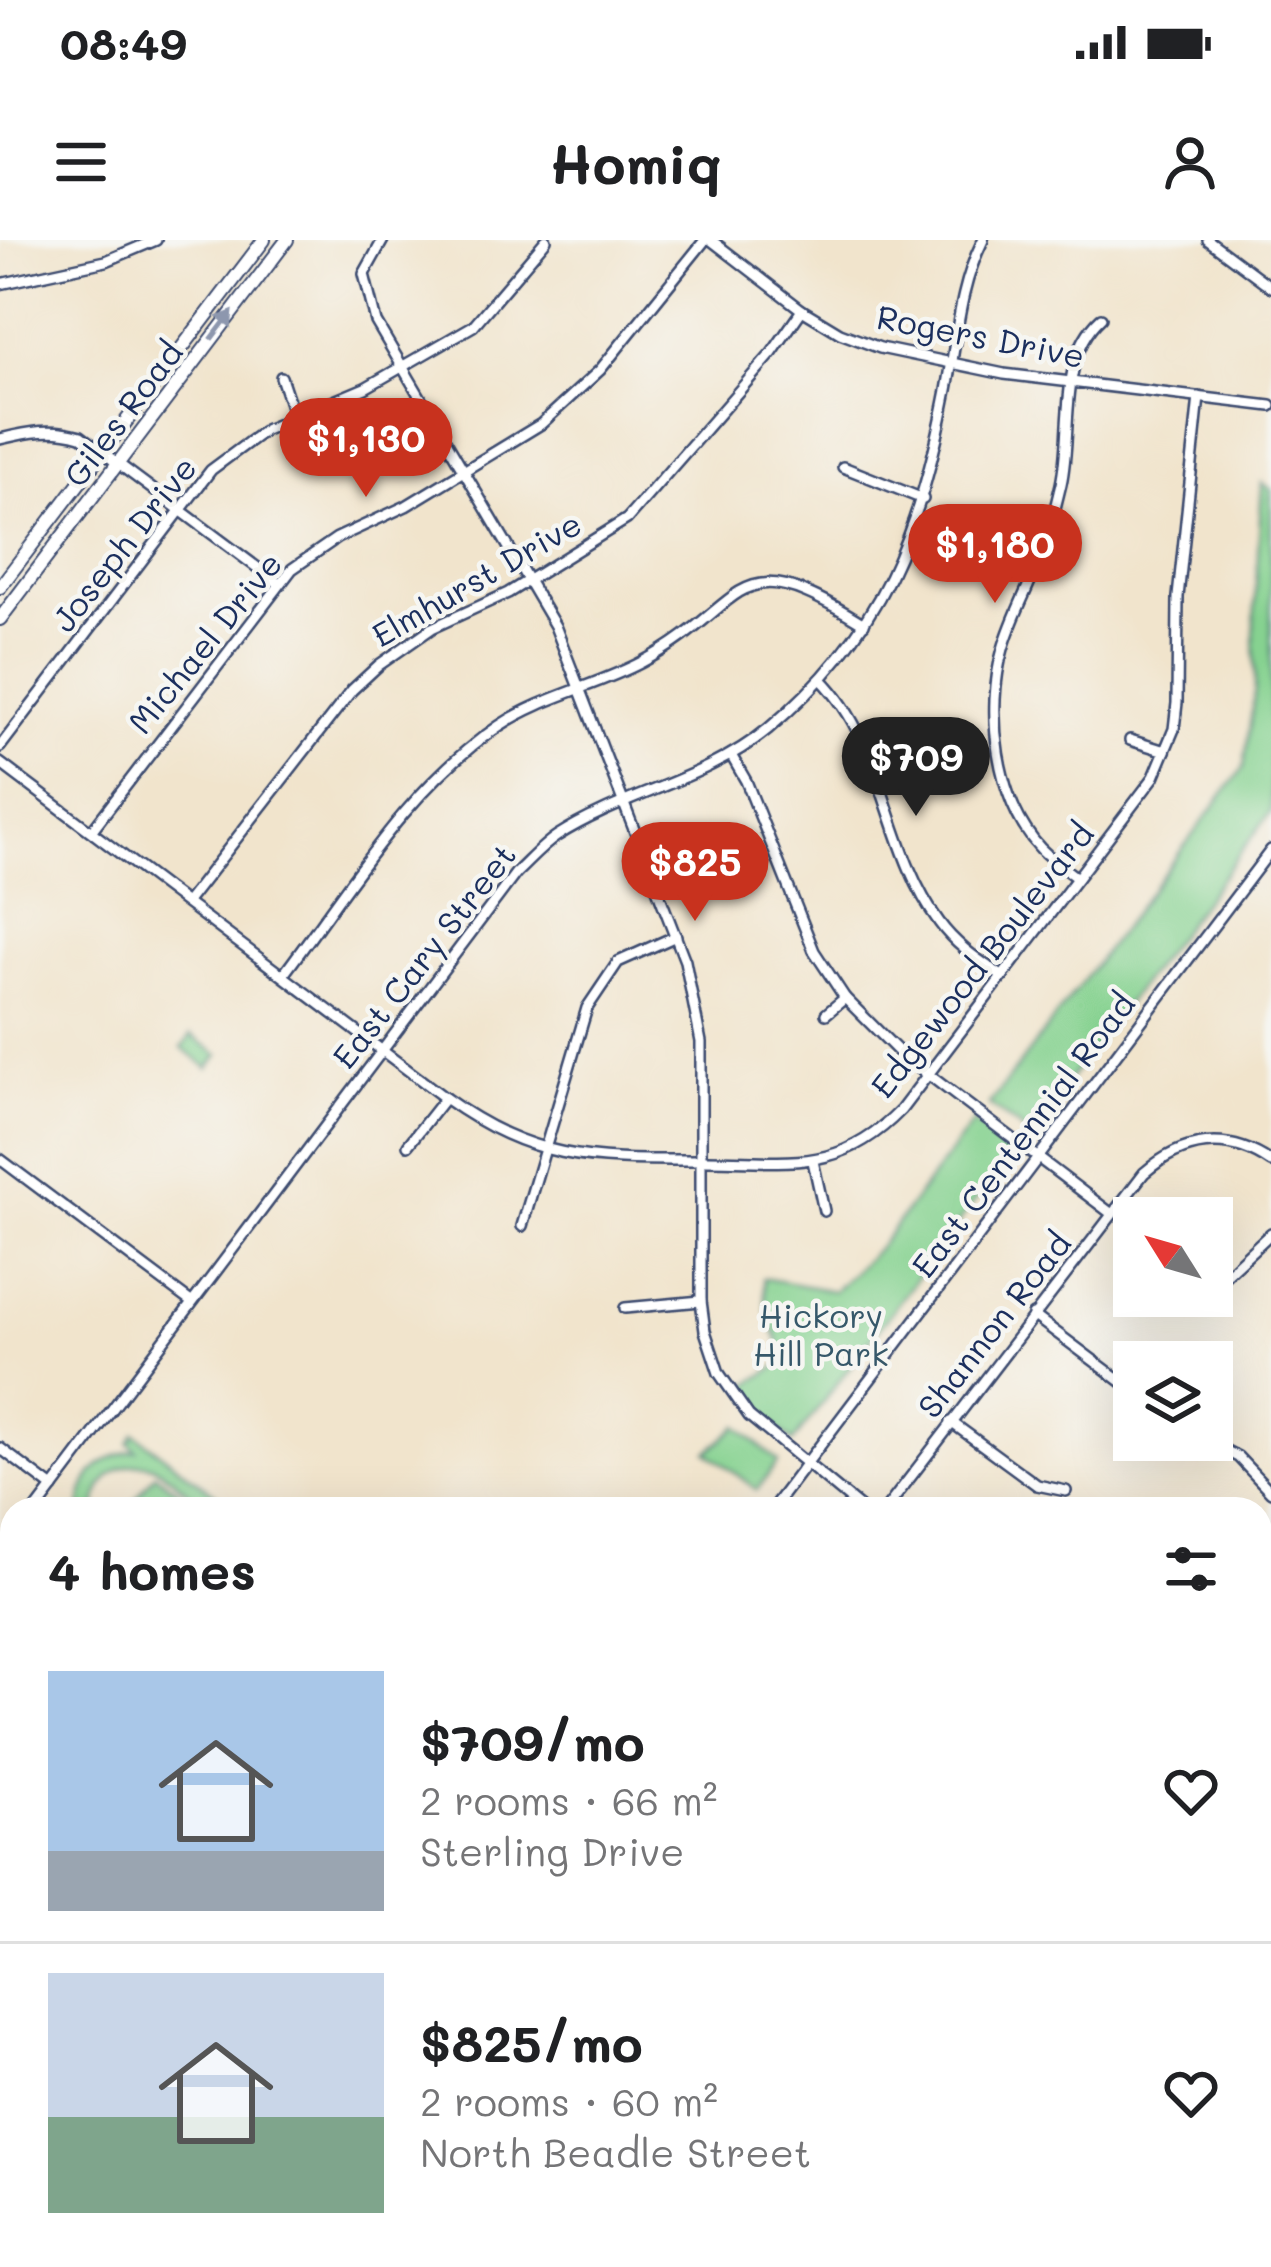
<!DOCTYPE html>
<html lang="en">
<head>
<meta charset="utf-8">
<style>
  body { margin:0; font-family:Mali,sans-serif; background:#f6f6f6; color:#202124; height:100vh; display:flex; flex-direction:column; font-size:45px; white-space:nowrap }
  * { box-sizing:border-box; margin:0 }
  p { font-size:39px; color:#757577 }
  .icon { flex:none; width:66px; height:66px; fill:none; stroke:currentColor; stroke-width:2; stroke-linecap:round; stroke-linejoin:round }
  .map { position:relative; flex:1; overflow:hidden }
  .sheet { position:absolute; left:0px; top:1257px; width:1272px; height:771px; display:flex; flex-direction:column; background:#fff; border-radius:36px 36px 0 0; box-shadow:0 12px 48px #0002 }
  .sheet>* { flex:none }
  .needle { width:78px; rotate:307deg }
  .controls { position:absolute; left:1113px; top:957px; display:grid; gap:24px }
  .controls a { display:grid; place-items:center; width:120px; height:120px; border-radius:0px; background:#fff; box-shadow:0 12px 48px #0002; font-size:60px }
  .price { position:absolute; translate:-50% -102px; padding:0 27px; border-radius:42px; background:#c8321e; color:#fff; font-size:39px; line-height:78px; filter:drop-shadow(0 3px 6px #0008) }
  .price::after { content:''; position:absolute; left:50%; top:72px; width:36px; height:27px; margin-left:-18px; background:inherit; clip-path:polygon(0 0,100% 0,50% 100%) }
  .price.on { background:#222; color:#fff }
  ul { padding:0; list-style:none }
  li { display:flex; align-items:center; gap:36px; height:300px; padding:0 48px }
  li+li { border-top:3px solid #e0e0e0 }
  li span { display:grid; place-items:center; flex:none; width:336px; height:240px; border-radius:0px; color:#555 }
  li>.icon { margin-inline-start:auto }
  span .icon { width:144px; height:144px; fill:#fffc; stroke-width:1 }
  li b { font-size:51px }
  h2 { display:flex; justify-content:space-between; align-items:center; height:144px; padding:0 48px; font-size:51px }
  .status { display:flex; justify-content:space-between; align-items:center; height:84px; padding:0 60px; background:#fff; direction:ltr }
  .status svg { height:33px; fill:currentColor }
  header { display:flex; justify-content:space-between; align-items:center; height:156px; padding:0 48px; background:#fff; font-size:54px; font-weight:700 }
  .map>svg:first-child { display:block }
</style>
</head>
<body>
<div class="status"><b>08:49</b><svg viewBox="0 0 49 12"><path d="M0 12V9h3v3zM5 12V6h3v6zM10 12V3h3v9zM15 12V0h3v12zM26 1h20v11H26zM47 4h2v5h-2z"/></svg></div>
<header><svg class="icon" aria-label="menu" viewBox="0 0 24 24"><path d="M4 6h16M4 12h16M4 18h16"/></svg>Homiq<svg class="icon" aria-label="person" viewBox="0 0 24 24"><circle cx="12" cy="8" r="4"/><path d="M4 21q1-7 8-7t8 7"/></svg></header>
<div class="map">
<svg width="1271" height="2027" viewBox="0 0 1271 2027">
  <rect width="100%" height="100%" fill="#f6f6f2"/>
  <filter id="ink" filterUnits="userSpaceOnUse"><feTurbulence type="fractalNoise" baseFrequency=".00833" numOctaves="2"/><feDisplacementMap in="SourceGraphic" scale="24" xChannelSelector="R" yChannelSelector="G"/><feConvolveMatrix kernelMatrix="1 2 1 2 8 2 1 2 1" color-interpolation-filters="sRGB"/></filter>
  <filter id="wash" filterUnits="userSpaceOnUse"><feTurbulence type="fractalNoise" baseFrequency=".004" numOctaves="4" result="noise"/><feDisplacementMap in="SourceGraphic" scale="48" xChannelSelector="R" yChannelSelector="G"/><feGaussianBlur stdDeviation="2.7" result="paint"/><feColorMatrix in="noise" values="0 0 0 0 0 0 0 0 0 0 0 0 0 0 0 0 0 1.4 0 .05"/><feComposite in="paint" operator="in"/></filter>
  <g filter="url(#wash)">
    <rect width="100%" height="100%" fill="#f1e4cc"/>
    <g fill="#86d290" stroke="#508077" stroke-width="3">
      <polygon points="1262,243 1271,249 1271,572 1028,894 989,865 1244,527 1255,449 1254,384"/>
      <polygon points="191,795 219,815 208,828 182,808"/>
      <polygon points="973,882 1012,912 793,1202 766,1178 743,1148 786,1120 766,1071 763,1038 834,1051 880,1006"/>
      <polygon points="738,1186 778,1222 757,1250 707,1212"/>
      <path d="M135,1194L235,1269C229,1269 222,1270 216,1269C180,1261 163,1205 118,1230C103,1239 97,1252 95,1269H80C83,1235 103,1216 136,1210L129,1203Z"/>
      <polygon points="155,1234 201,1269 128,1269"/>
      <polygon points="0,1896 12,1908 12,1993 0,1989"/>
      <polygon points="79,2016 193,2016 184,2027 98,2027"/>
    </g>
    <g fill="none" stroke-linecap="round" stroke-linejoin="round">
      <polyline stroke="#66a3d7" stroke-width="10" points="0,1705 12,1714"/>
    </g>
  </g>
  <g filter="url(#ink)">
    <g fill="none" stroke-linecap="round" stroke-linejoin="round">
      <g stroke="#3b4a6e" stroke-width="14">
        <g id="minor">
          <polyline points="383,0 364,34 376,82 555,386 685,721 701,802 701,1061 705,1091 719,1133 749,1176 862,1269"/>
          <polyline points="711,0 802,70 840,93 880,108 1004,134 1271,166"/>
          <polyline points="1208,0 1271,47"/>
          <polyline points="0,44 106,21 156,0"/>
          <polyline points="281,137 294,176"/>
          <path d="M0,199C29,192 52,187 81,196L278,343"/>
          <polyline points="843,227 923,259"/>
          <path d="M821,439C886,505 885,609 939,682C956,706 980,721 1003,737"/>
          <polyline points="1130,500 1165,511"/>
          <polyline points="0,507 211,230 265,190 365,148 473,86 546,0"/>
          <polyline points="731,515 746,541 814,711 845,758 900,813 1112,974"/>
          <path d="M0,523L445,858C536,923 595,920 701,920C784,919 836,937 901,870L1154,537L1174,489L1177,463L1178,357L1199,157"/>
          <polyline points="92,590 292,329 337,298 406,266 541,184 600,130 705,0"/>
          <path d="M1077,638C1065,629 1052,620 1041,609C996,561 985,470 1003,409C1013,373 1033,341 1044,306C1051,286 1056,265 1061,244C1073,191 1057,118 1101,78"/>
          <polyline points="187,662 352,450 379,425 432,388 508,353 627,279 772,113 802,70"/>
          <path d="M283,735C348,649 408,547 499,486C542,457 597,446 642,422C751,365 729,299 864,384"/>
          <polyline points="826,774 845,758"/>
          <polyline points="408,905 445,858"/>
          <polyline points="0,919 191,1062"/>
          <polyline points="813,921 824,971"/>
          <polyline points="522,986 587,768 618,722 676,696"/>
          <polyline points="1212,1048 1271,993"/>
          <polyline points="625,1068 701,1061"/>
          <polyline points="1033,1075 1134,1151"/>
          <polyline points="951,1182 1037,1245 1066,1251"/>
          <polyline points="1205,1200 1238,1217 1271,1252"/>
          <polyline points="0,1208 53,1248"/>
          <path d="M37,1269L516,633C529,621 542,606 557,596C624,553 705,541 768,489C883,393 919,292 947,150C957,98 959,48 983,0"/>
          <polyline points="772,1269 1271,610"/>
          <path d="M886,1269L1144,933C1183,899 1227,892 1271,922"/>
          <polyline points="0,1321 12,1304"/>
          <polyline points="1260,1348 1271,1343"/>
          <polyline points="1260,1500 1271,1491"/>
          <polyline points="1260,1538 1271,1548"/>
          <polyline points="0,1546 12,1555"/>
          <polyline points="1260,1817 1271,1825"/>
          <polyline points="0,1885 12,1895"/>
          <polyline points="1260,1987 1271,1996"/>
          <polyline points="383,2016 396,2027"/>
          <polyline points="1068,2016 1089,2027"/>
          <polyline points="33,2027 38,2016"/>
          <polyline points="619,2027 628,2016"/>
          <polyline points="997,2027 1002,2016"/>
        </g>
      </g>
      <g stroke="#3b4a6e" stroke-width="16">
        <g id="major">
          <polyline points="0,347 264,0"/>
          <polyline points="0,379 287,0"/>
          <polyline points="0,1339 12,1348"/>
          <polyline points="0,1362 12,1371"/>
          <polyline points="875,2016 889,2027"/>
          <polyline points="905,2016 920,2027"/>
        </g>
      </g>
      <use href="#minor" stroke="#fff" stroke-width="9"/>
      <use href="#major" stroke="#fff" stroke-width="12"/>
    </g>
    <defs><path id="oneway-solid" d="M-6-.8H1V-3.2L6.5 0L1 3.2V.8H-6Z" transform="scale(3)"/></defs>
    <use fill="#8d97ae" href="#oneway-solid" transform="translate(222 85) rotate(-53)"/>
  </g>
  <g text-anchor="middle" dominant-baseline="central" stroke-width="9" stroke-linejoin="round" paint-order="stroke">
    <g font-size="33" fill="#1b2f5e" stroke="#f6f6f2">
      <text transform="translate(981 95) rotate(11)">Rogers Drive</text>
      <text transform="translate(122 173) rotate(-53)">Giles Road</text>
      <text transform="translate(123 303) rotate(-52)">Joseph Drive</text>
      <text transform="translate(476 338) rotate(-30)">Elmhurst Drive</text>
      <text transform="translate(204 402) rotate(-51)">Michael Drive</text>
      <text transform="translate(423 715) rotate(-52)">East Cary Street</text>
      <text transform="translate(981 719) rotate(-52)">Edgewood Boulevard</text>
      <text transform="translate(1022 894) rotate(-53)">East Centennial Road</text>
      <text transform="translate(993 1084) rotate(-52)">Shannon Road</text>
    </g>
    <g font-size="33" fill="#36586a" stroke="#f6f6f2">
      <text x="821" y="1074">Hickory<tspan x="821" dy="38">Hill Park</tspan></text>
    </g>
  </g>
</svg>
<div class="controls">
<a><svg class="needle" viewBox="-14 -14 28 28"><path d="M0-13l5 13h-10z" fill="#e53935"/><path d="M0 13l5-13h-10z" fill="#757577"/></svg></a>
<a><svg class="icon" aria-label="layers" viewBox="0 0 24 24"><path d="M12 4l9 5-9 5-9-5zM3 14l9 5 9-5"/></svg></a>
</div>
<b class="price" style="left:366px;top:260px">$1,130</b>
<b class="price" style="left:995px;top:366px">$1,180</b>
<b class="price on" style="left:916px;top:579px">$709</b>
<b class="price" style="left:695px;top:684px">$825</b>
<section class="sheet">
<h2>4 homes<svg class="icon" aria-label="filters" viewBox="0 0 24 24"><path d="M4 7h16M4 17h16"/><circle cx="9" cy="7" r="2"/><circle cx="15" cy="17" r="2"/></svg></h2>
<ul>
<li><span style="background:linear-gradient(#a9c7e8 75%,#9aa5b1 0)"><svg class="icon" aria-label="home" viewBox="0 0 24 24"><path d="M3 11l9-7 9 7M6 9v11h12V9"/></svg></span><div><b>$709/mo</b><p>2 rooms · 66 m²</p><p>Sterling Drive</p></div><svg class="icon" aria-label="heart" viewBox="0 0 24 24"><path d="M12 20l-8-8c-3-5 5-10 8-4 3-6 11-1 8 4z"/></svg></li>
<li><span style="background:linear-gradient(#c9d6e8 60%,#7fa58c 0)"><svg class="icon" aria-label="home" viewBox="0 0 24 24"><path d="M3 11l9-7 9 7M6 9v11h12V9"/></svg></span><div><b>$825/mo</b><p>2 rooms · 60 m²</p><p>North Beadle Street</p></div><svg class="icon" aria-label="heart" viewBox="0 0 24 24"><path d="M12 20l-8-8c-3-5 5-10 8-4 3-6 11-1 8 4z"/></svg></li>
</ul>
</section>
</div>
</body>
</html>
